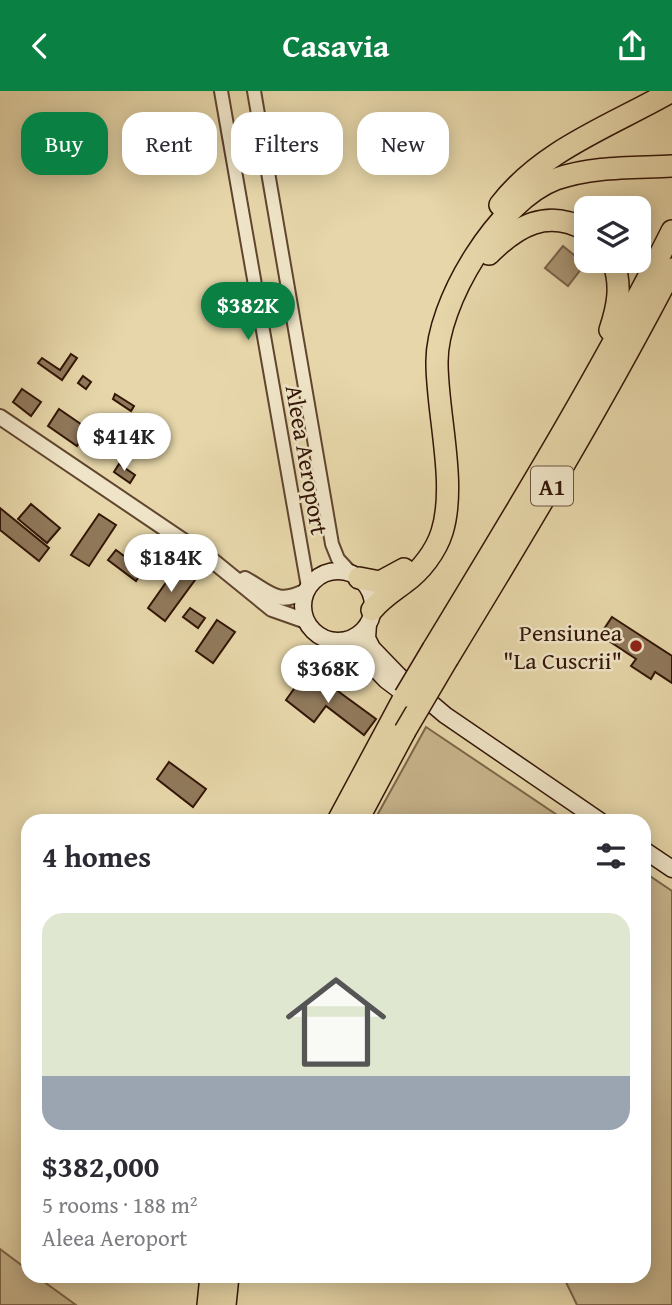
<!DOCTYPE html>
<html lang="en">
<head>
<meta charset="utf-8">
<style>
  body { margin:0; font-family:"Gentium Book Plus",serif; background:#f2f2f3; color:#2b2b33; height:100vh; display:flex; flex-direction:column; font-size:26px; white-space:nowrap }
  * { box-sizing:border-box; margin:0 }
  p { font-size:23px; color:#7c7c81 }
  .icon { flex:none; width:38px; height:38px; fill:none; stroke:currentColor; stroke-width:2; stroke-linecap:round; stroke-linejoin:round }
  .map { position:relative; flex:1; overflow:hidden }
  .details { position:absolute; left:21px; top:723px; width:630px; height:469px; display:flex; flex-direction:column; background:#fff; border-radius:21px; box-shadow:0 4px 18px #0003 }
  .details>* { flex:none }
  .guide { position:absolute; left:21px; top:21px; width:630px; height:63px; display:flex; gap:14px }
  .buttons { position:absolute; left:574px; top:105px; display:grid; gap:14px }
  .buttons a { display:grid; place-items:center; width:77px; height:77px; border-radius:14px; background:#fff; box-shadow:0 4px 18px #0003; font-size:35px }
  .price { position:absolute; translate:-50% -60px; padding:0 16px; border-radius:24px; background:#fff; color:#222; font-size:23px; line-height:46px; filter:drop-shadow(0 2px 4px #0008) }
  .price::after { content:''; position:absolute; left:50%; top:42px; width:21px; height:16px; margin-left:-10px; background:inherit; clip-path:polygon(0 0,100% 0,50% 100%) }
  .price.on { background:#0b8043; color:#fff }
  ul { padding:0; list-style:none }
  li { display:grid; align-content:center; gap:14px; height:371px; padding:0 21px }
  li span { display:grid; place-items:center; height:217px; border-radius:21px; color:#555 }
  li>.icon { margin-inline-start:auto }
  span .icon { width:126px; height:126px; fill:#fffc; stroke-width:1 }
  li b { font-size:30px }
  h2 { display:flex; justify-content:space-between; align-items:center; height:84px; padding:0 21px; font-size:30px }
  .chip { padding:0 24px; border-radius:21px; background:#fff; box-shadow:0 4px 18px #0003; font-size:24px; line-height:63px }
  .chip.on { background:#0b8043; color:#fff }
  header { display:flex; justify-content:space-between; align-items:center; height:91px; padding:0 21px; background:#0b8043; color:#fff; font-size:32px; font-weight:700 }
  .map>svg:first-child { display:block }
</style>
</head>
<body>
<header><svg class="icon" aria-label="back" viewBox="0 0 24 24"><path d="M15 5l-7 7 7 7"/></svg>Casavia<svg class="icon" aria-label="share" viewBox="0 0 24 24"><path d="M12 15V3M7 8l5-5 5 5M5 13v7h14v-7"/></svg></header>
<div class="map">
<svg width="672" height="1214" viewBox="0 0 672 1214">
  <rect width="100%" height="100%" fill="#e6d6a9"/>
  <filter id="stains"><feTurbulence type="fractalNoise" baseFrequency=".00286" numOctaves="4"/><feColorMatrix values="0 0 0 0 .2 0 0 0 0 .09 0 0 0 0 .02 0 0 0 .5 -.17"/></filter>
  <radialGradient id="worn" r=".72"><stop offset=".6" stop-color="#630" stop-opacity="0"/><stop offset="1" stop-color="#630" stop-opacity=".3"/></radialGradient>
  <g fill="#c8b58d" stroke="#7e654a" stroke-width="2">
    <polygon points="426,636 566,730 374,730"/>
    <polygon points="644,781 672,800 672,1214 577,1214 563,1185 644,1185"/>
    <polygon points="0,1158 28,1179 28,1185 36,1185 76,1214 0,1214"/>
  </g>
  <polygon fill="#a99472" stroke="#7a6147" stroke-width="2" points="563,155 585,173 568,195 545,177"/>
  <g fill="#90795b" stroke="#331506" stroke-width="2">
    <polygon points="71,263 77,267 62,289 38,272 42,267 60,279"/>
    <polygon points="83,285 91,291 86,298 78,292"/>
    <polygon points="22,298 41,311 31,325 13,311"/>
    <polygon points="115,303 134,315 131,320 113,308"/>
    <polygon points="59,318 88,338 77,355 48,335"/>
    <polygon points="99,328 125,346 119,355 93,337"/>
    <polygon points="119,373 135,384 130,392 114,381"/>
    <polygon points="31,413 60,437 47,452 18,428"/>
    <polygon points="0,417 49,457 39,470 0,439"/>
    <polygon points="99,423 116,434 89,475 71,464"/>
    <polygon points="116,459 143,479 136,490 108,469"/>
    <polygon points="177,476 195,489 165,530 148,517"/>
    <polygon points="190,517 205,527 198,537 183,526"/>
    <polygon points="612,526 672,565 672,592 655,581 651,588 631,575 636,568 600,544"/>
    <polygon points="217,529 235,541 213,572 196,560"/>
    <polygon points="304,584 330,603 335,598 376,628 364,644 326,615 314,631 286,609"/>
    <polygon points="169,671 206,698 193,716 157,688"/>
  </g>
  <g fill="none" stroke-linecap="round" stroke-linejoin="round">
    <g stroke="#60452f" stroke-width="16">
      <g id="minor">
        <polyline points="221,0 308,496"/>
        <polyline points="254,0 332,453 338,468 351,482"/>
      </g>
    </g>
    <g stroke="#60452f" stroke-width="18">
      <g id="tertiary">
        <polyline points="0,326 213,470 272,518 306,530"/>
        <path d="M245,488C270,502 277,515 306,500"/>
      </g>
    </g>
    <g stroke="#331506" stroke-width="19">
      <g id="secondary">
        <circle cx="338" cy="515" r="35"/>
        <polyline points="368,533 367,547 372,557 399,585 445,624 600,730"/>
        <polyline points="343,550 354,556 386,589 406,604"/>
        <polyline points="644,759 672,778"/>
      </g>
    </g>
    <g stroke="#331506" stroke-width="24">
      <g id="motorway">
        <path d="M500,114C543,58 613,34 672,0"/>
        <path d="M489,163C517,135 547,117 586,139"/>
        <path d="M610,239C618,215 622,194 613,170"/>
        <polyline points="359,487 380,491 404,478"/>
        <path d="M372,519C382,507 392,501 404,492C421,480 436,460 442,441C457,393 437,322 437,272C436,212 499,109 556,88C593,75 634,77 672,75"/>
        <path d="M433,558C516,421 600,284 672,140"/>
        <path d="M448,567C526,439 603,311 672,178"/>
        <polyline points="338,730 405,605"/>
        <polyline points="357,730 405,640"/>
        <polyline points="208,1214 211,1185"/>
        <polyline points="225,1214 228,1185"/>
      </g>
    </g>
    <use href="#minor" stroke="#efe4c7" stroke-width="12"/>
    <use href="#tertiary" stroke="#efe4c7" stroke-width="14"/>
    <use href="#secondary" stroke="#efe4c7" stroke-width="16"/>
    <use href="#motorway" stroke="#e6d6a9" stroke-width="21"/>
    <g stroke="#331506" stroke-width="24" stroke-linecap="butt">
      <g id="motorway-bridge">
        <polyline points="405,605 433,558"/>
        <polyline points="405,640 448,567"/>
      </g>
    </g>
    <use href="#motorway-bridge" stroke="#e6d6a9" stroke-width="21"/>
  </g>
  <circle fill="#8f2418" stroke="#efe4c7" stroke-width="2.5" cx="636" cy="555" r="7"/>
  <g text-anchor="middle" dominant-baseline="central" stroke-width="5" stroke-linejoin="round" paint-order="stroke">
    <rect fill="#efe4c7" stroke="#6b5340" stroke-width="2" x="531" y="375.5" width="42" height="39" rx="5"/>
    <g font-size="23" font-weight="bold" fill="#331506">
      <text x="552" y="395">A1</text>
    </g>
    <g font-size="24" fill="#331506" stroke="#efe4c7">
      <text transform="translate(307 369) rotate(80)">Aleea Aeroport</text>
    </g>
    <g font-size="24" fill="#331506" stroke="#efe4c7" text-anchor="end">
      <text x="622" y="541">Pensiunea<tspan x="622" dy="28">"La Cuscrii"</tspan></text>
    </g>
  </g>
  <rect width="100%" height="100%" filter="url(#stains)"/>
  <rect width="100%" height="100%" fill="url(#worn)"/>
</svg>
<div class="buttons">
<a><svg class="icon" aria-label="layers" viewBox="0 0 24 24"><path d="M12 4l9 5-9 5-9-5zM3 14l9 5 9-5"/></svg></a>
</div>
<b class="price on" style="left:248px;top:251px">$382K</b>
<b class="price" style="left:124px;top:382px">$414K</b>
<b class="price" style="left:171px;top:503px">$184K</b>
<b class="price" style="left:328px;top:614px">$368K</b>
<div class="guide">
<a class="chip on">Buy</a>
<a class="chip">Rent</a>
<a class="chip">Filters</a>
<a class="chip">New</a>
</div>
<section class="details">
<h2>4 homes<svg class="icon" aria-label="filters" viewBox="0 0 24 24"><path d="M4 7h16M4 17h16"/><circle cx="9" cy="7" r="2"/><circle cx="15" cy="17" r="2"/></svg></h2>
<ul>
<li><span style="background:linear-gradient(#dfe7d0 75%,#9aa5b1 0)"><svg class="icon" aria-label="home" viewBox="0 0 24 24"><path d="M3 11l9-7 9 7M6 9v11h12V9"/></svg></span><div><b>$382,000</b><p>5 rooms · 188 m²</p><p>Aleea Aeroport</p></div></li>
</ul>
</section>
</div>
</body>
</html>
